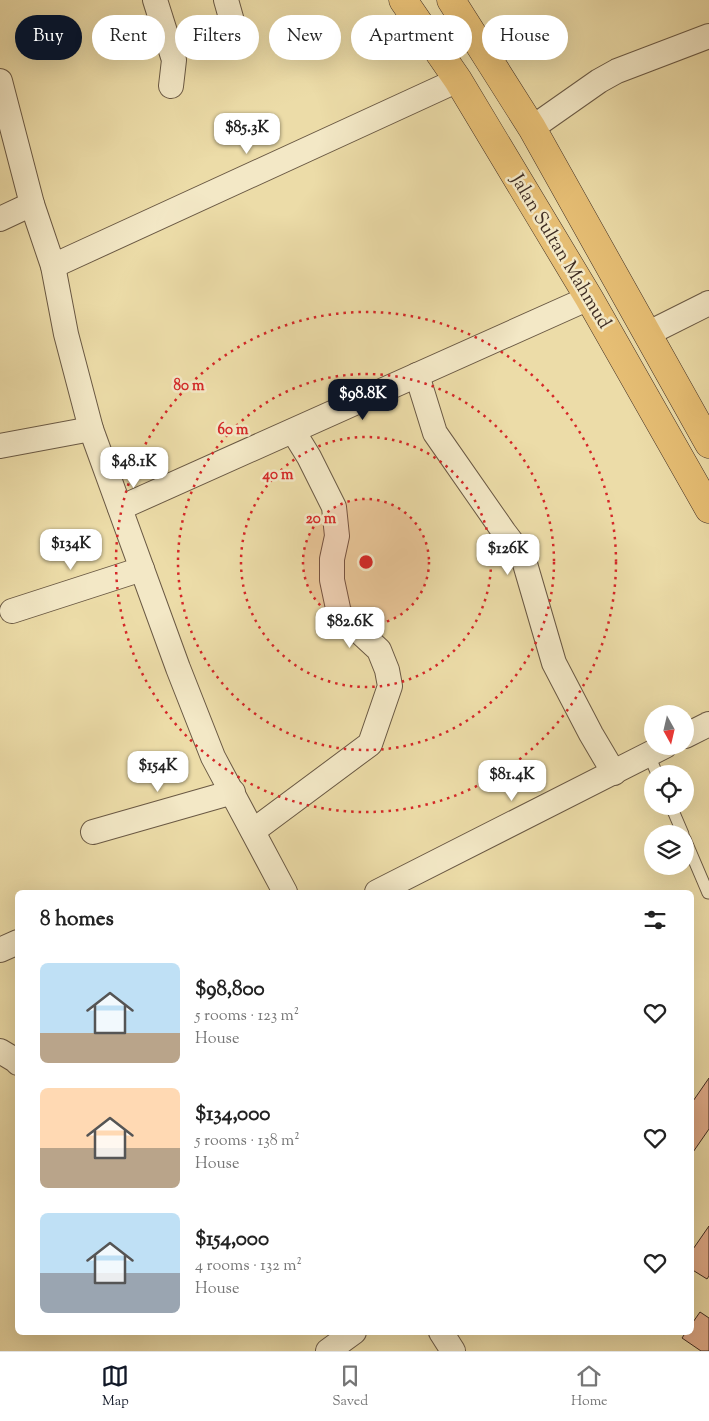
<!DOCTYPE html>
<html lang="en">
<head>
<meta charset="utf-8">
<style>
  body { margin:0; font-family:"Sorts Mill Goudy",serif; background:#f2f2f2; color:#222; height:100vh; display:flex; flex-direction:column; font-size:19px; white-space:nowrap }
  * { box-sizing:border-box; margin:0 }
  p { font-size:16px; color:#767676 }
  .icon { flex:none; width:28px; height:28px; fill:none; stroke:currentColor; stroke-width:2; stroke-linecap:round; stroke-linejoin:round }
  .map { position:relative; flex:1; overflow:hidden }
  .drawer { position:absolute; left:15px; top:890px; width:679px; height:445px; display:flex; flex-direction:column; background:#fff; border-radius:8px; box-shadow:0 5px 20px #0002 }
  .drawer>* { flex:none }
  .banner { position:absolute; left:15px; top:15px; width:680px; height:45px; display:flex; gap:10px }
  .needle { width:32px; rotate:172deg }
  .controls { position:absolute; left:644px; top:705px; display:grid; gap:10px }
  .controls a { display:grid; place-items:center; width:50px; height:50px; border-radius:50%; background:#fff; box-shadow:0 5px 20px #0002; font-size:25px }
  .price { position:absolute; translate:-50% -42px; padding:0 11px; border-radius:10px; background:#fff; color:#222; font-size:16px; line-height:32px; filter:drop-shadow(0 1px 2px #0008) }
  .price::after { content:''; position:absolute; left:50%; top:30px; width:15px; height:11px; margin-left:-8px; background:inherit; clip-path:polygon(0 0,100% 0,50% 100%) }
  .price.on { background:#111827; color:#fff }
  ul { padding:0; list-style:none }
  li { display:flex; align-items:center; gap:15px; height:125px; padding:0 25px }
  li span { display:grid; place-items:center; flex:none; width:140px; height:100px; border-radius:8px; color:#555 }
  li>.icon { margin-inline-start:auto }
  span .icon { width:60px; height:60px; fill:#fffc; stroke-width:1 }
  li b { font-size:21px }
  h2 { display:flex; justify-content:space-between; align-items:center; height:60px; padding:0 25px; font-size:21px }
  .chip { padding:0 18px; border-radius:22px; background:#fff; box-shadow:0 5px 20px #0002; font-size:18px; line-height:45px }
  .chip.on { background:#111827; color:#fff }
  .menu { display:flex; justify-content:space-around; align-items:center; height:70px; border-top:1px solid #e0e0e0; background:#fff; font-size:14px; color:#767676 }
  .menu a { display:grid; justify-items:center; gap:2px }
  .menu .on { color:#111827 }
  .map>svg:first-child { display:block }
</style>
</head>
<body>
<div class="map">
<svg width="709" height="1351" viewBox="0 0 709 1351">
  <rect width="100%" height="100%" fill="#ecdca8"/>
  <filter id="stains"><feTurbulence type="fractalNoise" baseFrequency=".004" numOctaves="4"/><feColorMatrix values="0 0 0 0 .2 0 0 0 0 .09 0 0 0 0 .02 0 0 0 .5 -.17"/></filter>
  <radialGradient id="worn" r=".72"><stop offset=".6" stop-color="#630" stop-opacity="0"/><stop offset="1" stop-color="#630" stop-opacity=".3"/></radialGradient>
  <g fill="#e5b08e" stroke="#3f2d23">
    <polygon points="709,1078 709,1129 691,1155 691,1104"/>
    <polygon points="709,1226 709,1276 707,1279 691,1269 691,1252"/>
    <polygon points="700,1312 709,1318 709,1351 701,1351 682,1338 686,1332 691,1332 691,1325"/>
  </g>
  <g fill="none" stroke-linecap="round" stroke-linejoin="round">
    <g stroke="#6a5944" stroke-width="13">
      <g id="service">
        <polyline points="649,755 657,774"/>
        <polyline points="671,806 683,834"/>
        <polyline points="685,839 708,893"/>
      </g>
    </g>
    <g stroke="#6a5944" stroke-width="26">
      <g id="minor">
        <polyline points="155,0 174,60 171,86"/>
        <polyline points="226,0 239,46"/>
        <polyline points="0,81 32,204 53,266 66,334 91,429 178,668 213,757 285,892"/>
        <polyline points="532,128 599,81 617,71 709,36"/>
        <polyline points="0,219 32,204"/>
        <polyline points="53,266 458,80"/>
        <polyline points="647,334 709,303"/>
        <polyline points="417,375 435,433 504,532 523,557 554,663 591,734 614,773"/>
        <polyline points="0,446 91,429"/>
        <polyline points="120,508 589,298"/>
        <polyline points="12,611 142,569"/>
        <polyline points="685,736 709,724"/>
        <polyline points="253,831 370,744 390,686 387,670 379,650 339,613 332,580 332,559 337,536 334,507 309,457 293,431"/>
        <polyline points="93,832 233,792"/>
        <polyline points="377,892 665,746"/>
        <polyline points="0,950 18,942"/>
        <polyline points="0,1051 15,1060 18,1063"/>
        <polyline points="441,1332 453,1351"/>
        <polyline points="328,1351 354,1332"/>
      </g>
    </g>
    <g stroke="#3f2d23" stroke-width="29">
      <g id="trunk">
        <polyline points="403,0 458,80 589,298 709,509"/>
        <polyline points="451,0 532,128 709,444"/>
      </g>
    </g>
    <use href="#service" stroke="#f3e8c6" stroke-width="11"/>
    <use href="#minor" stroke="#f3e8c6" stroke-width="24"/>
    <use href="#trunk" stroke="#e6be74" stroke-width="28"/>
  </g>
  <circle cx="366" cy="562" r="63" fill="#d62828" fill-opacity=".12"/>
  <g fill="none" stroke="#d62828" stroke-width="2.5" stroke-dasharray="2.5 5">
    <circle cx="366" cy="562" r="63"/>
    <circle cx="366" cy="562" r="125"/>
    <circle cx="366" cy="562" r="188"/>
    <circle cx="366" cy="562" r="250"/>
  </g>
  <g text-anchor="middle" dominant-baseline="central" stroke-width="5" stroke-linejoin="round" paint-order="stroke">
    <g font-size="19" fill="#3f2d23" stroke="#f3e8c6">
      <text transform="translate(560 252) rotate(59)">Jalan Sultan Mahmud</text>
    </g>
  </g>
  <circle cx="366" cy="562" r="8" fill="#d62828" stroke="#f3e8c6" stroke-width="2.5"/>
  <g font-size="15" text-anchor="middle" font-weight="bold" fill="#d62828" stroke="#f3e8c6" stroke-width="5" stroke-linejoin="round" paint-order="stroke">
    <text x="189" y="390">80 m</text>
    <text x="233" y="434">60 m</text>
    <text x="278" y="479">40 m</text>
    <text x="321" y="523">20 m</text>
  </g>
  <rect width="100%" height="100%" filter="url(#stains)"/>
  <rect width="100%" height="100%" fill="url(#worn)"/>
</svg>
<div class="controls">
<a><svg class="needle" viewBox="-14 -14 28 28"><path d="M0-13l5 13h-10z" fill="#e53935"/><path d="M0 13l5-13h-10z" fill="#767676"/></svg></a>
<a><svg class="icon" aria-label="locate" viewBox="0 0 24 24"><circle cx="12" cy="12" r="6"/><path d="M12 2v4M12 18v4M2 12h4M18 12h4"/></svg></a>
<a><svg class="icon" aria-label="layers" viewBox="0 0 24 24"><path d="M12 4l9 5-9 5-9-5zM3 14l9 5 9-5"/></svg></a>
</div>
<b class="price" style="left:247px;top:155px">$85.3K</b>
<b class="price on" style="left:363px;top:421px">$98.8K</b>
<b class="price" style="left:134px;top:489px">$48.1K</b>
<b class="price" style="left:71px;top:571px">$134K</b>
<b class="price" style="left:508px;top:576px">$126K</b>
<b class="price" style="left:350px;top:649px">$82.6K</b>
<b class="price" style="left:158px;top:793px">$154K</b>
<b class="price" style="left:512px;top:802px">$81.4K</b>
<div class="banner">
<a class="chip on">Buy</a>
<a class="chip">Rent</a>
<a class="chip">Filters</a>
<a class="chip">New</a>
<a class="chip">Apartment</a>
<a class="chip">House</a>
</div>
<section class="drawer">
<h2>8 homes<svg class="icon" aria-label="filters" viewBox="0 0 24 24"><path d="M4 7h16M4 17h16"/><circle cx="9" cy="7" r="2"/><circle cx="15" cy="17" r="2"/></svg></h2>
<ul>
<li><span style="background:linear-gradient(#bfe0f5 70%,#b9a48a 0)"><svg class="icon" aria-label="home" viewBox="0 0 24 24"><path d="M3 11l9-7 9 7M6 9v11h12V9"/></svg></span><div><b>$98,800</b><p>5 rooms · 123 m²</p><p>House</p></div><svg class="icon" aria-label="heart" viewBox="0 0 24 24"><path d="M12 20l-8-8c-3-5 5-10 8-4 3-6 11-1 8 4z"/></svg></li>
<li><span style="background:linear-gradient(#ffd9b3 60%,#b9a48a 0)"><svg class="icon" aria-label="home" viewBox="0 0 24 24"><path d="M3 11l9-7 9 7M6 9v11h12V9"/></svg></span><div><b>$134,000</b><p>5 rooms · 138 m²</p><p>House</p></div><svg class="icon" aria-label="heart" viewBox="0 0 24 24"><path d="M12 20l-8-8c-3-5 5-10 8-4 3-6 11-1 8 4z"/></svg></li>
<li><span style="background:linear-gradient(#bfe0f5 60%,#9aa5b1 0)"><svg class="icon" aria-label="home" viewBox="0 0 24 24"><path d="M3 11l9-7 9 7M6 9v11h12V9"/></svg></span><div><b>$154,000</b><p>4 rooms · 132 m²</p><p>House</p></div><svg class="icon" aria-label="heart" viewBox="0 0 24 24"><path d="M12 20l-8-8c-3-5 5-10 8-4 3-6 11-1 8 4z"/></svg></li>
</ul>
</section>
</div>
<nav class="menu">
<a class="on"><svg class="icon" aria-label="map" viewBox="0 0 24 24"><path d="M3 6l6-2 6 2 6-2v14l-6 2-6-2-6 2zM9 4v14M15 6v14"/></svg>Map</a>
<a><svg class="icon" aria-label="saved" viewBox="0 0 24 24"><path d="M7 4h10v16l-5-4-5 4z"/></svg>Saved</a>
<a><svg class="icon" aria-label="home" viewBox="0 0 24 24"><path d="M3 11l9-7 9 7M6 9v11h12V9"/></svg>Home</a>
</nav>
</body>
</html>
